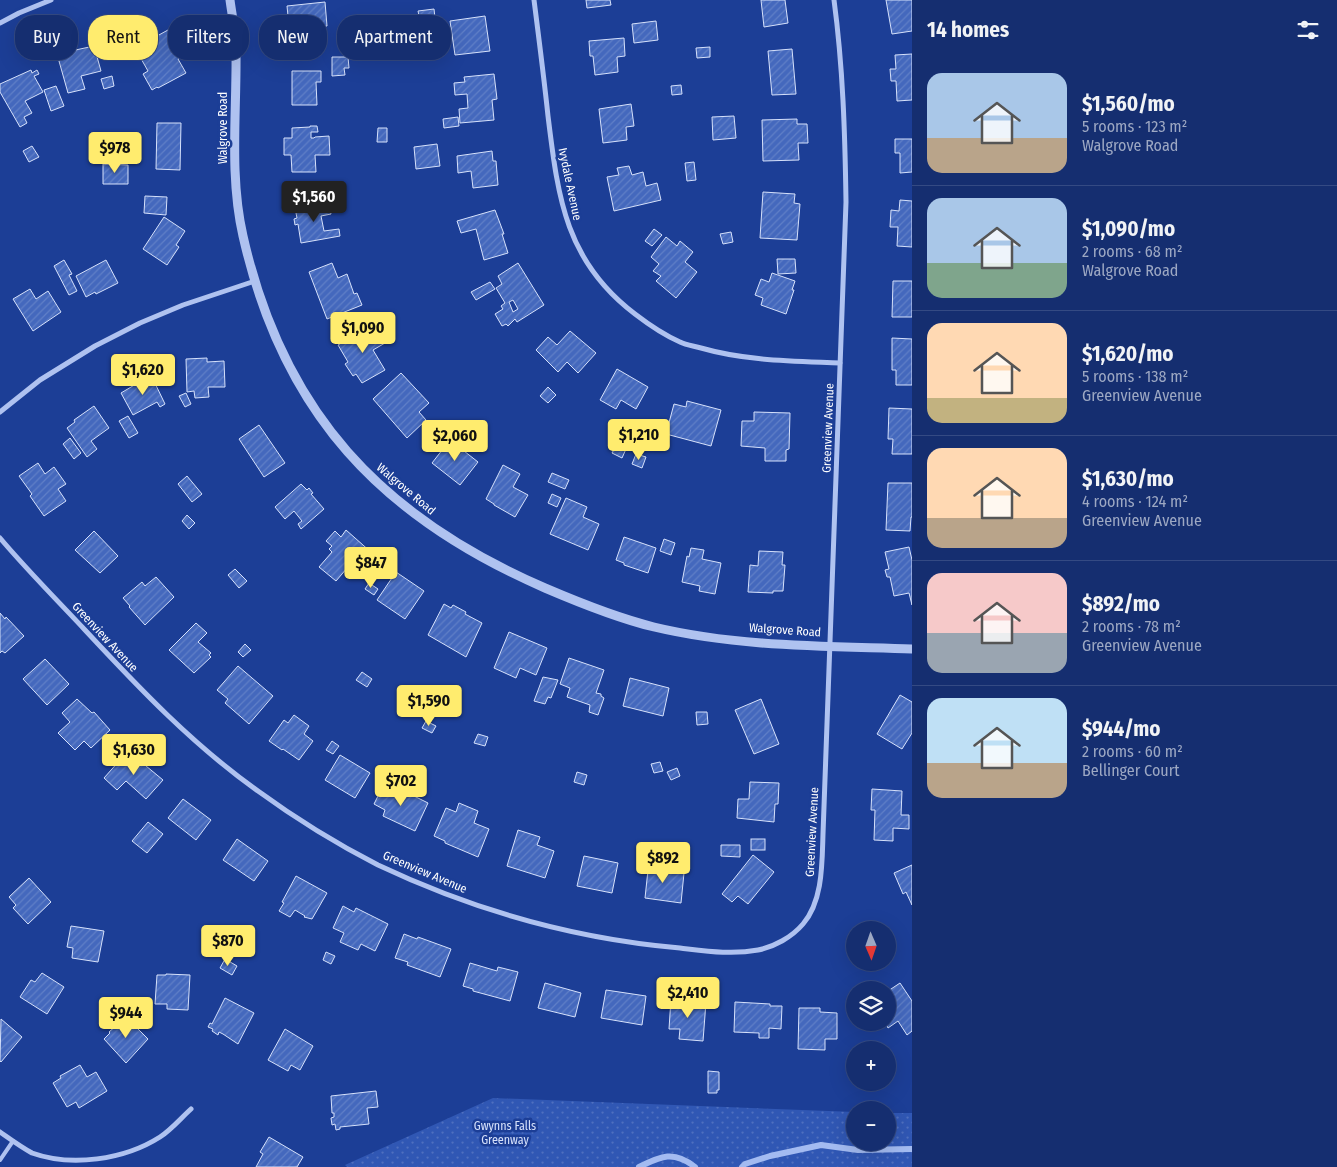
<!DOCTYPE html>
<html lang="en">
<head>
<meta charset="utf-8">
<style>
  body { margin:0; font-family:"Fira Sans Condensed",sans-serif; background:#223a78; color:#f1f3f6; height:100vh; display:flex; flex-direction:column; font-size:19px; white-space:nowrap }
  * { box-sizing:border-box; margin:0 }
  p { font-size:16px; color:#9da8c3 }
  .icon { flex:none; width:28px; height:28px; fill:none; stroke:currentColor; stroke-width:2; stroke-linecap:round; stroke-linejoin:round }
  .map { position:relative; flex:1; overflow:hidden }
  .sheet { display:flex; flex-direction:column; background:#152e70; width:425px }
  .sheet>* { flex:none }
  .guide { position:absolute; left:15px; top:15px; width:475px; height:45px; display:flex; gap:10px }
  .needle { width:32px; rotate:178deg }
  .tools { position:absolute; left:846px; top:921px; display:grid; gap:10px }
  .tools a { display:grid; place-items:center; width:50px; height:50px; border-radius:50%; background:#152e70; box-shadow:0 5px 20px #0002,0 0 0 1px #344a83; font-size:25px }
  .price { position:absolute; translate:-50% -42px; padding:0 11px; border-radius:5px; background:#ffec6e; color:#111; font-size:16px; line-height:32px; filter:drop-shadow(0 1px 2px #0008) }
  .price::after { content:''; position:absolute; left:50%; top:30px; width:15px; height:11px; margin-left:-8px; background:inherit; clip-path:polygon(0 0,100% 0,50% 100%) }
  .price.on { background:#222; color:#fff }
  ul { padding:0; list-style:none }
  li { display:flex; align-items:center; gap:15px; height:125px; padding:0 15px }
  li+li { border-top:1px solid #344a83 }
  li span { display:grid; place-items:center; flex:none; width:140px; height:100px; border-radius:15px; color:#555 }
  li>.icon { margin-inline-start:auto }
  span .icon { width:60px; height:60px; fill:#fffc; stroke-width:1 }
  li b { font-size:21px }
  h2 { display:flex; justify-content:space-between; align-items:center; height:60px; padding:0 15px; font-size:21px }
  .pill { padding:0 18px; border-radius:20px; background:#152e70; box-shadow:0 5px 20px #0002,0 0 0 1px #344a83; font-size:18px; line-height:45px }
  .pill.on { background:#ffec6e; color:#111 }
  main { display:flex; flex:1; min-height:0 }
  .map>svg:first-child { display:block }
</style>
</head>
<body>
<main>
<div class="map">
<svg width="912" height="1167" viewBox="0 0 912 1167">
  <defs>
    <pattern id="park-dots" width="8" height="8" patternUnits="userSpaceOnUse" patternTransform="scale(1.25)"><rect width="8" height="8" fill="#3057b4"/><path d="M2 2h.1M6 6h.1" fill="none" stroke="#4f70bf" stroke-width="1.8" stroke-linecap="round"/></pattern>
    <pattern id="building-hatch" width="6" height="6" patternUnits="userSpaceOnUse" patternTransform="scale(1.25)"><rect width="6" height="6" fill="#4468bd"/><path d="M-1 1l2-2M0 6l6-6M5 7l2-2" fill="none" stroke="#607fc7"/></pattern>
  </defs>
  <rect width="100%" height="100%" fill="#1c3e96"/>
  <polygon fill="url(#park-dots)" points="493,1098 855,1112 855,1142 888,1142 888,1113 912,1113 912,1167 347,1167 345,1165"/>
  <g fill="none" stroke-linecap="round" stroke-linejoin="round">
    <g stroke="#a3bbf1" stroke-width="6">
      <path d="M639,1167C661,1156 674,1150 695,1167"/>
      <polyline points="742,1167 745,1164 770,1156 821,1145 858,1150 912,1149"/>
    </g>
  </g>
  <g fill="url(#building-hatch)" stroke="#d6e1fb" fill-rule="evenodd">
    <polygon points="586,0 610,0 611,5 587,8"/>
    <polygon points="761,0 785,0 788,23 764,27"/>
    <polygon points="886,0 912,0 912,31 892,34"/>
    <polygon points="325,2 327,26 313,28 313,30 318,29 318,37 288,40 286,16 288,16 287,6"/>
    <polygon points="434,9 435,18 420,20 418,11"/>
    <polygon points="485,16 490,51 455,55 450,21"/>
    <polygon points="656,21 658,40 634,43 632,24"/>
    <polygon points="168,30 183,57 178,59 186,73 158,88 157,87 152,90 143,74 148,71 135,48"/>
    <polygon points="624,38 625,56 617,57 618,72 595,75 593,56 590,56 589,41"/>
    <polygon points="94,46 101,71 81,76 85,89 68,93 57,54"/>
    <polygon points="710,47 710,57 697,58 696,48"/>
    <polygon points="792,49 796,94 772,95 768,51"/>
    <polygon points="912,54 912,100 897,101 896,81 891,81 890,69 896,69 895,55"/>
    <polygon points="332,57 348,57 349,68 344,68 345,75 332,76"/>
    <polygon points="31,70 32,73 37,70 39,74 34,76 43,92 25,101 32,113 24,117 27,123 20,127 0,92 0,84"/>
    <polygon points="292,71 321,71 321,82 316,82 317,105 292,105"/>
    <polygon points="494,74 497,99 492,100 494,120 460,123 459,109 468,108 467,94 455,95 454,83 465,82 464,77"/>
    <polygon points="112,76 114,86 104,89 101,79"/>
    <polygon points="681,85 682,94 672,95 671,86"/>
    <polygon points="56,86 64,106 51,111 44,90"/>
    <polygon points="631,104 634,126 626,127 627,140 603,143 599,109"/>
    <polygon points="734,116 736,138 713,140 712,117"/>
    <polygon points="458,117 459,126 444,128 443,119"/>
    <polygon points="797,119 797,124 807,124 808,143 798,143 799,160 763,161 762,120"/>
    <polygon points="157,123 181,123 180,170 156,169"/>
    <polygon points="310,126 317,126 318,132 311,132 311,138 314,138 315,137 329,136 330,155 315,155 316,172 292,172 291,155 284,155 284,138 292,138 292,128 310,127"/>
    <polygon points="378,128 387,128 387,142 377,142"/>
    <polygon points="895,139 912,139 912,172 900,173 900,153 895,153"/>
    <polygon points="437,144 440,166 416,169 414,147"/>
    <polygon points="32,146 39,157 29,162 23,151"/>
    <polygon points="492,151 493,161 496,161 498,185 473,188 471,171 458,173 457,156"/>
    <polygon points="694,162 696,180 687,181 685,163"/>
    <polygon points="103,164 128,165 128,184 103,184"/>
    <polygon points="629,166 632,175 643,172 646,186 657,183 661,200 614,211 607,177 619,175 617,168"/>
    <polygon points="763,192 795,194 794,203 800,204 797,240 760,238"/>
    <polygon points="145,196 167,197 166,215 144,213"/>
    <polygon points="900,200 912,201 912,247 897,246 898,227 890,227 891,210 899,211"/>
    <polygon points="318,204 319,205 329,204 331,214 321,216 324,231 339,229 340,236 301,243 298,224 295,225 294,219 297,218 295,208"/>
    <polygon points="495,210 504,234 502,234 508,253 484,260 476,229 461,233 457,221"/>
    <polygon points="164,217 185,231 176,245 179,247 167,265 143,249"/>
    <polygon points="654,229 662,235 652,246 645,241"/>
    <polygon points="731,232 733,242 723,244 720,234"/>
    <polygon points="666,237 677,246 680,241 693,252 685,262 697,272 676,298 656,281 661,276 653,271 659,264 651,257"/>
    <polygon points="777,259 795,259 796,273 778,274"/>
    <polygon points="64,260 72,274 69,275 77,291 69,295 54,266"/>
    <polygon points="106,260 118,283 96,294 95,292 86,297 76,276"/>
    <polygon points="332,263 338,278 347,274 354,294 357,293 362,305 327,319 309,272"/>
    <path d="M518,263L544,305L517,322L515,319L508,326L506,324L502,326L495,314L503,309L501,306L505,303L496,288L502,284L498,276ZM513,300L518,309L513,312L509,302Z"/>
    <polygon points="772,273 795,281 792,290 794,290 786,314 761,305 763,298 755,295 761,279 769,282"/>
    <polygon points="893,281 912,281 912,317 892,317"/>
    <polygon points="490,282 495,289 476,300 471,292"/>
    <polygon points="30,289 36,299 48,291 61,312 33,331 13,299"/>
    <polygon points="372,325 385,343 373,350 385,370 362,383 356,374 353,376 345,364 348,362 338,345"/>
    <polygon points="570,331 596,353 578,373 567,362 558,372 536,350 548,337 557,345"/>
    <polygon points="892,338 912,339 912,385 896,385 896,370 892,370"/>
    <polygon points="207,358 207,362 224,361 225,387 208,387 209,397 195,398 194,391 187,392 186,359"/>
    <polygon points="617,369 648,387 636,409 621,400 616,409 600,400"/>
    <polygon points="401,373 429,403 419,412 426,420 407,438 373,399"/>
    <polygon points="151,375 165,404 160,407 157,402 133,415 121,393"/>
    <polygon points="548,387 556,395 548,403 540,396"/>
    <polygon points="186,393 191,404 185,407 179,396"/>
    <polygon points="687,401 721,410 711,446 666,434 674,404 686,407"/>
    <polygon points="94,406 109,428 91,441 97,449 87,457 67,428 75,422 74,420"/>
    <polygon points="889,408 912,409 912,454 892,454 893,439 888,439"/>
    <polygon points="754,412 790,413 789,449 786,450 786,461 765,461 765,448 741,446 742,421 754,421"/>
    <polygon points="128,416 138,433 129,438 119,421"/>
    <polygon points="259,425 285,463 264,477 239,439"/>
    <polygon points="443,428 449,433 442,442 435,436"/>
    <polygon points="70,438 81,453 74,459 63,444"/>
    <polygon points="450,440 478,462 460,485 432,463"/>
    <polygon points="617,444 626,449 622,458 612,453"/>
    <polygon points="636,454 646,457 642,468 632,464"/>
    <polygon points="38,463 45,474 54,467 66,484 58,489 66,501 44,516 30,496 32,494 19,476"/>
    <polygon points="503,465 520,474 513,487 528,495 515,517 494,505 494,504 486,499"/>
    <polygon points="552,473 569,480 565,489 548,482"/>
    <polygon points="187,476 202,494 192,502 178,484"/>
    <polygon points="888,483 912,483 912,517 911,517 910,531 886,530"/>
    <polygon points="301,484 307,490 309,488 313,493 311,494 324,509 301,529 298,524 302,521 294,511 285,519 275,507"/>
    <polygon points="552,494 561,498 557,507 548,503"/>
    <polygon points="566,498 587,507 583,517 599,524 588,550 550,534"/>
    <polygon points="187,515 195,523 189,529 182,521"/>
    <polygon points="346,530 372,553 355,572 348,567 336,581 319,567 332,552 329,549 332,546 326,541 335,531 341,537"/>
    <polygon points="94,531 118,556 100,573 75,550"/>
    <polygon points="624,537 656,548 648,573 624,565 624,563 616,560"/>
    <polygon points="664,539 675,543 671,555 660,551"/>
    <polygon points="909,547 912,560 912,605 909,593 894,596 890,577 887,577 885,570 889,569 885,552"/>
    <polygon points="691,548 704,550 702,559 721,563 715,594 699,591 700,586 682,582 687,556 689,557"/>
    <polygon points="759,551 783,552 782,565 785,565 783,591 773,591 773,593 748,592 750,565 758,566"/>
    <polygon points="235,569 247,581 239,588 228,575"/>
    <polygon points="396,572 424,591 405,619 377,600"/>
    <polygon points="156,577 174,597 145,625 129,607 130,606 123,598 142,582 145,586"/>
    <polygon points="369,583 378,589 374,595 365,589"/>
    <polygon points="444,604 451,608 453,605 466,612 465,614 482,623 466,657 428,635"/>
    <polygon points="0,613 5,619 6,617 24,636 5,653 2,651 0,653"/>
    <polygon points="196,623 207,633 198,642 211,653 209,655 211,657 194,673 169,650"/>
    <polygon points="509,632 547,648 536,675 520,668 516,678 494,668"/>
    <polygon points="245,644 251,650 243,657 238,652"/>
    <polygon points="569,658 604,670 596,693 601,694 601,696 604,698 598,715 589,712 590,705 567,697 570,688 560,684"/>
    <polygon points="45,659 69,684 47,705 23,679"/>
    <polygon points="238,666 273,696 249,724 225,703 228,699 217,690"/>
    <polygon points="362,672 372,679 367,687 356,680"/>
    <polygon points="543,677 558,680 551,698 548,697 545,704 534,701"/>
    <polygon points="630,678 669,688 663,716 623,706"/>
    <polygon points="900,695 912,702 912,733 902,749 877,734"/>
    <polygon points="77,699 92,713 94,712 110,730 91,748 84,741 75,750 58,733 70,722 62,713"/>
    <polygon points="761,699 779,744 754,754 735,710"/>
    <polygon points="696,712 707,712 708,724 697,725"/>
    <polygon points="294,715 309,726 304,734 313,741 299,760 283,749 282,750 269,741 284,720 288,723"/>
    <polygon points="426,721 436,726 432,733 422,728"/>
    <polygon points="478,734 488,737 485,746 474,743"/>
    <polygon points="332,741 339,746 333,754 326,750"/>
    <polygon points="128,751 163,780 146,799 126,781 117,790 104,778"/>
    <polygon points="340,755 370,773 355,798 325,780"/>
    <polygon points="660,762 663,771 654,773 651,764"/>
    <polygon points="677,768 680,776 671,780 667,772"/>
    <polygon points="577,772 587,775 584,785 574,782"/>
    <polygon points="750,782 779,783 778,804 775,804 774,822 737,818 738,799 749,799"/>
    <polygon points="384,784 395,790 396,787 428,803 415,831 383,816 385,810 374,804"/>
    <polygon points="872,789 902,791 901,815 909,815 909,829 893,828 893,841 874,840 875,810 871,810"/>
    <polygon points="183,799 211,820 196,840 168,818"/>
    <polygon points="459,803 478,811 474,823 489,829 478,857 445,843 445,841 434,836 446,808 456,812"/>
    <polygon points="148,822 163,834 147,853 132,841"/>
    <polygon points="518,830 540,837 537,845 554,851 545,878 507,866"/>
    <polygon points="237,839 268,861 254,881 223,860"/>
    <rect x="751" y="839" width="14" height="11"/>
    <polygon points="721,845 740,845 740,857 721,856"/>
    <polygon points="753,855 774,872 748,904 738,896 732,902 722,894"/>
    <polygon points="584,856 618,863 612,893 577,886"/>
    <polygon points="640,860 652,861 651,869 684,873 681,903 645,898 648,870 640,869"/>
    <polygon points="912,865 912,905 906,892 903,894 894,873"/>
    <polygon points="296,876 327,893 312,919 304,917 305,916 295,910 290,917 279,911 284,903 282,902"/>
    <polygon points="29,878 51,902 28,924 13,908 16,905 9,897"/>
    <polygon points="343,906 354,912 356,908 388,924 375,951 361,944 358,950 340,942 344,933 333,928"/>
    <polygon points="71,926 104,931 98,962 72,958 73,948 67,947"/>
    <polygon points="404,934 417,939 418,937 451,949 440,977 407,965 408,962 395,958"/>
    <polygon points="326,952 335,956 331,964 323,960"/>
    <polygon points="225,959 237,966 232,975 220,968"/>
    <polygon points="470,963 497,971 498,967 518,972 510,1001 473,991 473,989 463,986"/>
    <polygon points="42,973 64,987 47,1014 20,997 31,980 35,982"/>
    <polygon points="166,974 190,975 188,1010 167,1009 167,1004 155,1004 157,975 166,975"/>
    <polygon points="545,983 581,993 575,1017 538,1008"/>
    <polygon points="900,983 912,1001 912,1031 907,1035 898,1021 888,1028 885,1022 888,1022 888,991"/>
    <polygon points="606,990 646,996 642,1025 601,1018"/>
    <polygon points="225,998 254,1013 238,1044 223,1034 219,1032 218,1035 212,1031 213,1029 208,1027 210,1023 212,1024"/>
    <polygon points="671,999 706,1002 703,1041 679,1039 680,1029 669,1029"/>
    <polygon points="735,1002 770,1004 770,1006 782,1006 781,1029 769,1028 769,1038 759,1038 759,1033 734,1032"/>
    <polygon points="799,1008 820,1008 820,1012 837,1013 837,1039 825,1039 825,1050 798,1049"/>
    <polygon points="126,1017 148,1039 126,1063 104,1039 110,1033 109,1032"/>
    <polygon points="1,1019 22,1037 1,1062 0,1061"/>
    <polygon points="285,1029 313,1046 300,1070 291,1065 288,1071 268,1060"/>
    <polygon points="80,1065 87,1077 96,1072 107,1091 79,1108 76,1102 67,1107 53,1083 61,1078 60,1076"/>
    <polygon points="708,1071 719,1072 719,1090 717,1090 717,1093 708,1093"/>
    <polygon points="376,1091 378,1107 367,1108 369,1124 340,1127 340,1129 336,1130 335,1124 332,1125 331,1118 334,1117 334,1113 332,1113 331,1096"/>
    <polygon points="269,1137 303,1157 297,1167 256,1167 263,1154 260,1152"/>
  </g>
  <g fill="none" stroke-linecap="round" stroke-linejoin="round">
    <polyline stroke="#afc2f0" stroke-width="4" points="0,1160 13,1141"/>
    <g stroke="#afc2f0" stroke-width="5">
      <path d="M534,0C539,39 544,78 548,116C558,197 565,261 635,314C648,324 664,335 680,342C686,345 694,346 701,348C746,361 794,361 840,363"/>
      <polyline points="0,23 19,13 51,0"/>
      <polyline points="0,412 40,380 95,346 140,323 183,305 255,281"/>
      <path d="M0,538C27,570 57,600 85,630C139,688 193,745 258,791C295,818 337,844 378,865C473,910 576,939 680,948C706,951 732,955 758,950C774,947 792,937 803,924C823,901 822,863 823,834L846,202C845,134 843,67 834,0"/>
      <path d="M0,1132C10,1139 21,1147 32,1153C71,1167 124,1160 160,1137C171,1130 181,1118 191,1109"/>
    </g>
    <path stroke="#afc2f0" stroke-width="9" d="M230,0C232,16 236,33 236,49C237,111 229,175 243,236C283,413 381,517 545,588C580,603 617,618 654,627C738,647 826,646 912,649"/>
  </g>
  <g text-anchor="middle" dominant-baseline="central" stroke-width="5" stroke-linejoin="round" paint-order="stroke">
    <g font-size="12" fill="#fff" stroke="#1c3e96">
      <text transform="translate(223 128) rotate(-90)">Walgrove Road</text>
      <text transform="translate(570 184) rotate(78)">Ivydale Avenue</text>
      <text transform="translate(828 428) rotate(-88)">Greenview Avenue</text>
      <text transform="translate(406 489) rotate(40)">Walgrove Road</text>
      <text transform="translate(785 630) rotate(4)">Walgrove Road</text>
      <text transform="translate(105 637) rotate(47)">Greenview Avenue</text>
      <text transform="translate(812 832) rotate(-87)">Greenview Avenue</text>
      <text transform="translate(425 872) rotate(23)">Greenview Avenue</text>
    </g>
    <g font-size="12" fill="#d6e1fb" stroke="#1c3e96">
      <text x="505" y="1126">Gwynns Falls<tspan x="505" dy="14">Greenway</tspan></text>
    </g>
  </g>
</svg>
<div class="tools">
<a><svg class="needle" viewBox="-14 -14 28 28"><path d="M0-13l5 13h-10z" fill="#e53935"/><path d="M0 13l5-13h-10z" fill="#9da8c3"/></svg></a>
<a><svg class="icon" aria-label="layers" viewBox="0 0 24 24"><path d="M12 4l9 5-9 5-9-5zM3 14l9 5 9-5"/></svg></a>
<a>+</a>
<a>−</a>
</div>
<b class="price" style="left:115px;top:174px">$978</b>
<b class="price on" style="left:314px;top:223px">$1,560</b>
<b class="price" style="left:363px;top:354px">$1,090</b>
<b class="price" style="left:143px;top:396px">$1,620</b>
<b class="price" style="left:639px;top:461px">$1,210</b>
<b class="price" style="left:455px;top:462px">$2,060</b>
<b class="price" style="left:371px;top:589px">$847</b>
<b class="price" style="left:429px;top:727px">$1,590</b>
<b class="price" style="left:134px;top:776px">$1,630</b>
<b class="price" style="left:401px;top:807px">$702</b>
<b class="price" style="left:663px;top:884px">$892</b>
<b class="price" style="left:228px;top:967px">$870</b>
<b class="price" style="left:688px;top:1019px">$2,410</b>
<b class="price" style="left:126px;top:1039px">$944</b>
<div class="guide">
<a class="pill">Buy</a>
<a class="pill on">Rent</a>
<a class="pill">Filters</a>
<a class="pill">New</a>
<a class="pill">Apartment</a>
</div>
</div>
<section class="sheet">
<h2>14 homes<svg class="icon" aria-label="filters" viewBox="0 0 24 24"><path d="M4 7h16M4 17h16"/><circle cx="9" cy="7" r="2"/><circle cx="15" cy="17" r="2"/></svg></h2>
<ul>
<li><span style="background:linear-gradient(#a9c7e8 65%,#b9a48a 0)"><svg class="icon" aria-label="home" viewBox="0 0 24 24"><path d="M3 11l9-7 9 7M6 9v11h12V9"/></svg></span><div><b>$1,560/mo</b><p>5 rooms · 123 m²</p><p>Walgrove Road</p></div></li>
<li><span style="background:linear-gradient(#a9c7e8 65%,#7fa58c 0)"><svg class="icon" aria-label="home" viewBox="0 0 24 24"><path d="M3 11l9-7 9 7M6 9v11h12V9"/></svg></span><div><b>$1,090/mo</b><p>2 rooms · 68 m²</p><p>Walgrove Road</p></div></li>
<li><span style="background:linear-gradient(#ffd9b3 75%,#c2b280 0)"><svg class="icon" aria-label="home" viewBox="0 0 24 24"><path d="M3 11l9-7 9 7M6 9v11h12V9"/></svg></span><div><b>$1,620/mo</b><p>5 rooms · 138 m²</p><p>Greenview Avenue</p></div></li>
<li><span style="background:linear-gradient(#ffd9b3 70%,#b9a48a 0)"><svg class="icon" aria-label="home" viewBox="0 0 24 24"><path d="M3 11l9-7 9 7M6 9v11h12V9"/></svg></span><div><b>$1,630/mo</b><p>4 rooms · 124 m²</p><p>Greenview Avenue</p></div></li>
<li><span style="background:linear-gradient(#f6c9c9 60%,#9aa5b1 0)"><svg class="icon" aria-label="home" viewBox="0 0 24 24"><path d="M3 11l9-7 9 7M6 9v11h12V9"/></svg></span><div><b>$892/mo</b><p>2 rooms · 78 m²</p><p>Greenview Avenue</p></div></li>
<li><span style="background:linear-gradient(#bfe0f5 65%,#b9a48a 0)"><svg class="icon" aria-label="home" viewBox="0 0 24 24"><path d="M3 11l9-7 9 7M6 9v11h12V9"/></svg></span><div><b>$944/mo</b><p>2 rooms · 60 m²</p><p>Bellinger Court</p></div></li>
</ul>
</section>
</main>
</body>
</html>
